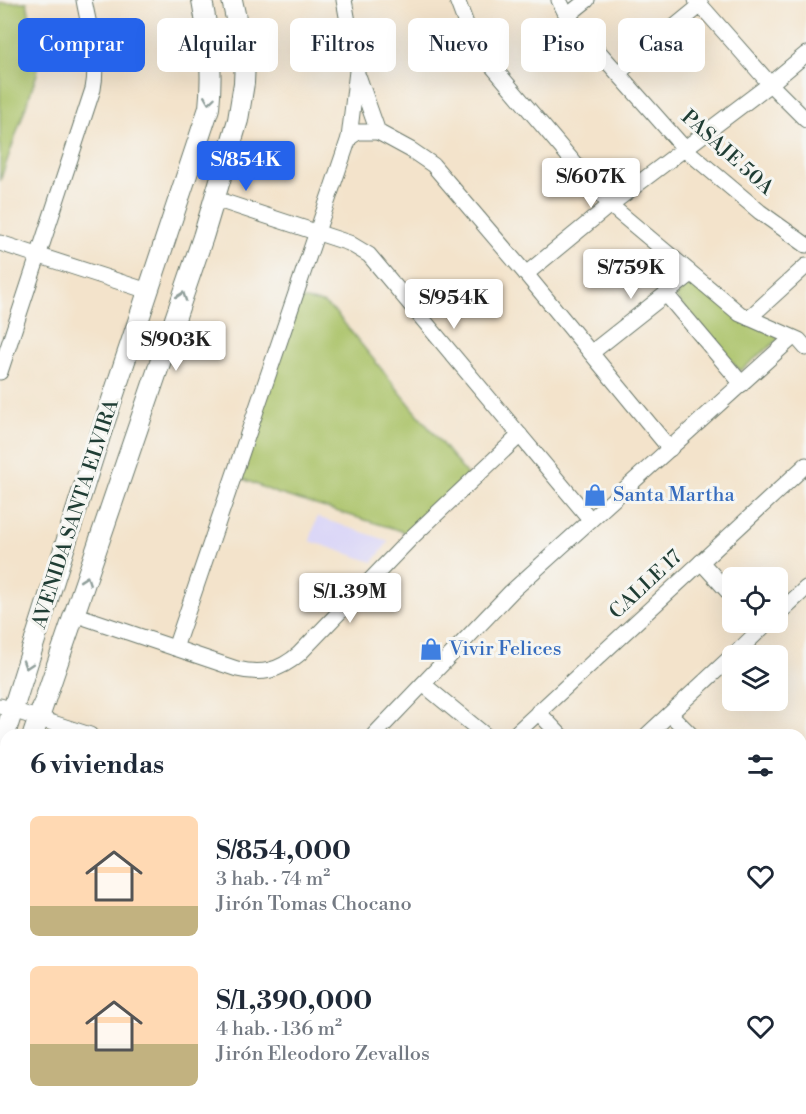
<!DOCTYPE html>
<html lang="es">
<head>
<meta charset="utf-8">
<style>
  body { margin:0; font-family:"Libre Bodoni",serif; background:#f6f6f7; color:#1f2937; height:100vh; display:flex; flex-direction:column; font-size:22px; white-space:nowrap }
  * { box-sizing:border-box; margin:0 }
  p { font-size:20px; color:#747a83 }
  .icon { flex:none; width:33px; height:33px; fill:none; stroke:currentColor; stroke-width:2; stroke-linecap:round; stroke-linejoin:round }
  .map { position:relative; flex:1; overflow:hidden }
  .drawer { position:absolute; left:0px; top:729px; width:807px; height:386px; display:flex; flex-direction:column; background:#fff; border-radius:18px 18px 0 0; box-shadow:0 6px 24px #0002 }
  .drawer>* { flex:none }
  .guide { position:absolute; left:18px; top:18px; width:771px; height:54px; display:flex; gap:12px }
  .tools { position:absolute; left:722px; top:567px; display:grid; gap:12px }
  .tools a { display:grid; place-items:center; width:66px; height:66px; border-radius:9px; background:#fff; box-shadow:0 6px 24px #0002; font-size:30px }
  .price { position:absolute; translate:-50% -51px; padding:0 14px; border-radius:6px; background:#fff; color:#222; font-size:20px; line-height:39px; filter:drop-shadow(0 2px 3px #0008) }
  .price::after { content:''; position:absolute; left:50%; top:36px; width:18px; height:14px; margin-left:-9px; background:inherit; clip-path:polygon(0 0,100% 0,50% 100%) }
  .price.current { background:#2563eb; color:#fff }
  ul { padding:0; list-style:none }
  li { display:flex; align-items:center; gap:18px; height:150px; padding:0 30px }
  li span { display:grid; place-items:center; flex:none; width:168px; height:120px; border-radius:9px; color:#555 }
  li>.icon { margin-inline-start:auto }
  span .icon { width:72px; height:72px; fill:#fffc; stroke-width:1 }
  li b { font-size:26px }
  h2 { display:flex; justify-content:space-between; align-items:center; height:72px; padding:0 30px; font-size:26px }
  .tag { padding:0 21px; border-radius:9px; background:#fff; box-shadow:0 6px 24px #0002; font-size:21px; line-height:54px }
  .tag.current { background:#2563eb; color:#fff }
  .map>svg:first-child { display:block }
</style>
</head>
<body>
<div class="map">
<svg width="806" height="1114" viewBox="0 0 806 1114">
  <rect width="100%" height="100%" fill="#f6f6f2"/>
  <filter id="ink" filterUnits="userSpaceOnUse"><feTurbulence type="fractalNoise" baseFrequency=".0167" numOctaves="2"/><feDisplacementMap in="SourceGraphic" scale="12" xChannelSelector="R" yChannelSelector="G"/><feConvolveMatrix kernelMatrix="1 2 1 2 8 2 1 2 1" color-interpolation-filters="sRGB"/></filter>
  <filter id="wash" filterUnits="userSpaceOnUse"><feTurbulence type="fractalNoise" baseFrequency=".008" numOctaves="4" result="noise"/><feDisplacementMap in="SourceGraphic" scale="24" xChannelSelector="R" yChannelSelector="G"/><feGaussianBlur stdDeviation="1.35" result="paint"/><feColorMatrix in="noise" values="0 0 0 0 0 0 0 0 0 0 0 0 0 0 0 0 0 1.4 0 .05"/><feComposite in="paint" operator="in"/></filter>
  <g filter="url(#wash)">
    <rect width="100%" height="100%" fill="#f3e3cb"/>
    <polygon fill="#dad6f7" points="317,517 389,541 373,562 310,541"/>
    <polygon fill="#c0c2dd" points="0,762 6,764 6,907 0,905"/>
    <g fill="#aac267" stroke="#64804e" stroke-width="1.5">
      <polygon points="27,2 38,61 37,74 0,181 0,3"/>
      <polygon points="690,281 780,338 740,371 675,297"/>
      <polygon points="300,299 323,303 336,313 468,476 408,533 276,493 236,476"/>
    </g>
  </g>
  <g filter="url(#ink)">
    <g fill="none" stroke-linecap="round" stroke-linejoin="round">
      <g stroke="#697769" stroke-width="17">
        <g id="minor">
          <polyline points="457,0 469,32 481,53 610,205 740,314 799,340 806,348"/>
          <polyline points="559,0 567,16 685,149 760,212 806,245"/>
          <polyline points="696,0 770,84 806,120"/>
          <polyline points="567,16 587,0"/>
          <polyline points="618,73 701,5"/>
          <polyline points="359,78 378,132"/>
          <polyline points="349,138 358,132 378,132 411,150 433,165 526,274 670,449"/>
          <polyline points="215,199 349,243 369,255 590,519"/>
          <polyline points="0,243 148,291"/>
          <polyline points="526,274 610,205 770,84 806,54"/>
          <polyline points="666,294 742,384"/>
          <polyline points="749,318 806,266"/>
          <polyline points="591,353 691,274"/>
          <path d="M0,372L93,89C99,60 89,28 84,0"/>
          <polyline points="701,562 732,596"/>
          <path d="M74,614L237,669C262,675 279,671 299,654L412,537L520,435"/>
          <polyline points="777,615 806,588"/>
          <polyline points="175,648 349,138 357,71 344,0"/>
          <polyline points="733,656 768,622"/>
          <polyline points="423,684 485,735"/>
          <polyline points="0,706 90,735"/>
          <polyline points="538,712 560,735"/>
          <polyline points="670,714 691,735"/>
          <polyline points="374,735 511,592 792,338"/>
          <polyline points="514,735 806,465"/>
          <polyline points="647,735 732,656"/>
          <polyline points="801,1105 806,1098"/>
          <polyline points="218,1108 228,1114"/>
          <polyline points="683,1108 689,1114"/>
          <polyline points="20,1114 22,1108"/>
          <polyline points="121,1114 123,1108"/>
          <polyline points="281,1114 284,1108"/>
        </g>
      </g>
      <g stroke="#697769" stroke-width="22">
        <g id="tertiary">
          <polyline points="33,735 203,237 238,120 244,83 245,61 232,0"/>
          <path d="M0,750L98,442L209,108C213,69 209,38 202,0"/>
          <polyline points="0,832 6,814"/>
        </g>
      </g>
      <g stroke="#697769" stroke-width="25">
        <g id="secondary">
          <polyline points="801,857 806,853"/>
          <polyline points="0,893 6,895"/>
          <polyline points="801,894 806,888"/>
          <polyline points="0,917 6,919"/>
          <polyline points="449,1108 456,1114"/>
          <polyline points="487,1108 494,1114"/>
          <polyline points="602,1114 606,1108"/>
          <polyline points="640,1114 644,1108"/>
        </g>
      </g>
      <use href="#minor" stroke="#fff" stroke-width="15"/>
      <use href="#tertiary" stroke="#fff" stroke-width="20"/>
      <use href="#secondary" stroke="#fff" stroke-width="22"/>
    </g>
    <defs><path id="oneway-chevron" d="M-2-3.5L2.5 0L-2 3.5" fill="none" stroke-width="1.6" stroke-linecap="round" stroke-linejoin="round" transform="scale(1.5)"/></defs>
    <g stroke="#8f9e9a">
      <use href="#oneway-chevron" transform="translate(209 100) rotate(98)"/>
      <use href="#oneway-chevron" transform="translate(182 296) rotate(-71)"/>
      <use href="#oneway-chevron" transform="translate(86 580) rotate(-71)"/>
      <use href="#oneway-chevron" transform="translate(27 665) rotate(108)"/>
    </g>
  </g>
  <defs>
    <g id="shop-bare" transform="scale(1.8)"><path d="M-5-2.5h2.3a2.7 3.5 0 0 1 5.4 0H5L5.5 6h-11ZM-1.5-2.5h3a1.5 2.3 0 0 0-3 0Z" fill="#3f7fe0" stroke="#f6f6f2" stroke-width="2.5" paint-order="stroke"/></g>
  </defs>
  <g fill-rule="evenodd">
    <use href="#shop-bare" x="595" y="495"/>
    <use href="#shop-bare" x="431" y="649"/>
  </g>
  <g text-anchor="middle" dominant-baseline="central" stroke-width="6" stroke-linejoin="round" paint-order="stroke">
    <g font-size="20" fill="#1f3d34" stroke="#f6f6f2">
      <text transform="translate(727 153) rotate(42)">PASAJE 50A</text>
      <text transform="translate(76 514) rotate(-72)">AVENIDA SANTA ELVIRA</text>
      <text transform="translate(646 585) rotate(-43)">CALLE 17</text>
    </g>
    <g font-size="20" fill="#366cbe" stroke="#f6f6f2" text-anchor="start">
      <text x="613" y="495">Santa Martha</text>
      <text x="449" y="649">Vivir Felices</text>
    </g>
  </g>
</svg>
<div class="tools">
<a><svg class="icon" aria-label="locate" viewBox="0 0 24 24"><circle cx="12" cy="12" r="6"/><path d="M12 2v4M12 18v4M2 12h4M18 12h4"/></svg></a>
<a><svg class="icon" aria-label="layers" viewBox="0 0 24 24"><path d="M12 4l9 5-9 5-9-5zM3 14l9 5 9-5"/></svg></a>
</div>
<b class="price current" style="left:246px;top:192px">S/854K</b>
<b class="price" style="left:591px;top:209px">S/607K</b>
<b class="price" style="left:631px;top:300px">S/759K</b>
<b class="price" style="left:454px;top:330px">S/954K</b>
<b class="price" style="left:176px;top:372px">S/903K</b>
<b class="price" style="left:350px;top:624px">S/1.39M</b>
<div class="guide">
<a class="tag current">Comprar</a>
<a class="tag">Alquilar</a>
<a class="tag">Filtros</a>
<a class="tag">Nuevo</a>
<a class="tag">Piso</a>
<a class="tag">Casa</a>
</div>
<section class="drawer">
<h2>6 viviendas<svg class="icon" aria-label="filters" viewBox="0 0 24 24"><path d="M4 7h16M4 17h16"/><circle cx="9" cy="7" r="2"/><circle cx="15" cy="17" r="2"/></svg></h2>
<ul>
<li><span style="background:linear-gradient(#ffd9b3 75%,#c2b280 0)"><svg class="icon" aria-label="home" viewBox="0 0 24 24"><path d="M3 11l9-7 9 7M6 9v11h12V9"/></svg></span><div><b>S/854,000</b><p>3 hab. · 74 m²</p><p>Jirón Tomas Chocano</p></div><svg class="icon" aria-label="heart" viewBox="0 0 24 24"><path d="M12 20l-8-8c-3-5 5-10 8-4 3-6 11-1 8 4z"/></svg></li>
<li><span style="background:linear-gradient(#ffd9b3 65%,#c2b280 0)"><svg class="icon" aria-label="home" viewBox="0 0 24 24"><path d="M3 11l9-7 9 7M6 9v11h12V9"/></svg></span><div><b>S/1,390,000</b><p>4 hab. · 136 m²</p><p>Jirón Eleodoro Zevallos</p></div><svg class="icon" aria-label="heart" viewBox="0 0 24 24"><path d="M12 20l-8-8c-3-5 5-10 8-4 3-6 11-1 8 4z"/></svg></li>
</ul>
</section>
</div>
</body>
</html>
